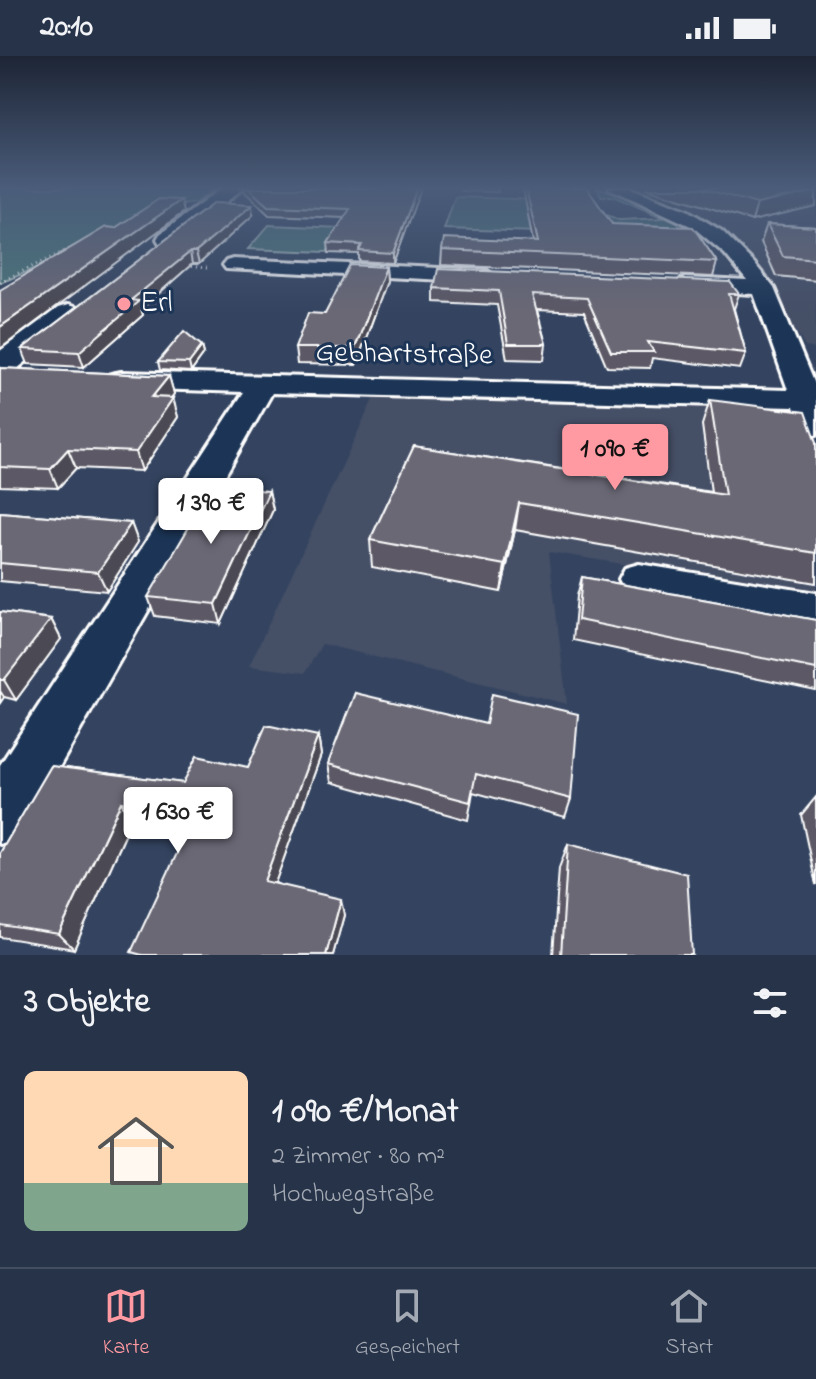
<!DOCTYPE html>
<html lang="de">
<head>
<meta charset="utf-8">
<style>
  body { margin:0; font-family:"Indie Flower",sans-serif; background:#2f3b4f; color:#f1f3f6; height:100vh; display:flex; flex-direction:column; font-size:30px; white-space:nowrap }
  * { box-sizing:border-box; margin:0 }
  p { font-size:26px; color:#a4aab4 }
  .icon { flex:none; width:44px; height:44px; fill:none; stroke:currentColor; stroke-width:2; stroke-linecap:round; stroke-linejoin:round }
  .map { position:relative; height:899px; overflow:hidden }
  .details { display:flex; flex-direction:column; background:#273348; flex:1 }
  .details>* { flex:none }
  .price { position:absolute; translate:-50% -68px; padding:0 18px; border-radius:8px; background:#fff; color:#222; font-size:26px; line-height:52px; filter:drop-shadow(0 2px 4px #0008) }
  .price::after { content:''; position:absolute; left:50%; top:48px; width:24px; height:18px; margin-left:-12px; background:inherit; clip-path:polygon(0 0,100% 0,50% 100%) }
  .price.selected { background:#ff9aa2; color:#111 }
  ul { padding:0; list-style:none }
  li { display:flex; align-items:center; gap:24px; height:200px; padding:0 24px }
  li span { display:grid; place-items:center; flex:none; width:224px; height:160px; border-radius:12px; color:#555 }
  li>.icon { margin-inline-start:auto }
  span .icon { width:96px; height:96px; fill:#fffc; stroke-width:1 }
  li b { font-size:34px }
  h2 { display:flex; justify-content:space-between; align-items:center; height:96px; padding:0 24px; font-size:34px }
  .status { display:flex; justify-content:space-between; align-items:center; height:56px; padding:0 40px; background:#273348; direction:ltr }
  .status svg { height:22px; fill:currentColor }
  .dock { display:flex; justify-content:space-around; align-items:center; height:112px; border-top:2px solid #434e60; background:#273348; font-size:22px; color:#a4aab4 }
  .dock a { display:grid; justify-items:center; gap:4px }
  .dock .selected { color:#ff9aa2 }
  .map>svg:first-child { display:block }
</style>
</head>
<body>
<div class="status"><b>20:10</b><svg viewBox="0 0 49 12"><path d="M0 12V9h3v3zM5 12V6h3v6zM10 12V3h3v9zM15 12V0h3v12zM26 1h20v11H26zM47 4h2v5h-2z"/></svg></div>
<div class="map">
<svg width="816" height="899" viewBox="0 0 816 899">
  <rect width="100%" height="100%" fill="#344460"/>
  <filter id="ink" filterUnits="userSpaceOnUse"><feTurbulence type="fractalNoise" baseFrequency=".0125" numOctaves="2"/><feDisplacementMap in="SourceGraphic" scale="16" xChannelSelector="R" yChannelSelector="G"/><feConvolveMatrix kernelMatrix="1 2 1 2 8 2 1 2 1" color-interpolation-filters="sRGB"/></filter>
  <g filter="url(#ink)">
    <g fill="#444f66">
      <polygon points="623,132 816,132 816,293 805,291 772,233 703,163"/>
      <polygon points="374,341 795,351 816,404 816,540 549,496 567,648 322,588 305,617 249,610"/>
    </g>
    <g fill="#4c7479" stroke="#a6babc" stroke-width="2">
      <polygon points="0,132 216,132 195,147 157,152 44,209 0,227"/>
      <polygon points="597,132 633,141 686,162 707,181 444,173 455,141 574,145 619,164 664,162 613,140 601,140"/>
      <polygon points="269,169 342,172 327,196 248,193"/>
    </g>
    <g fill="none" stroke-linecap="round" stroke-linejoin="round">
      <g stroke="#fff" stroke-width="6">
        <g id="minor">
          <polygon points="609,132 631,132 687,154 722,175 754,207 774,232 816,333 816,379 805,377 794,351 272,337 20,780 0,788 0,709 244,336 121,332 111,330 107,324 111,318 121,316 788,334 754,238 685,234 674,228 685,222 747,225 725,198 693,171"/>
          <polygon points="233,203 486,214 496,220 486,226 226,213 223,209 226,205"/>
          <polygon points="639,508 816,537 816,569 625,534 619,523 625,512"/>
        </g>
      </g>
      <g stroke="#fff" stroke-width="6">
        <g id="tertiary">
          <polygon points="222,132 243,132 176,188 160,188 157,183 160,178"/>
          <polygon points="68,249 78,252 82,258 78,264 12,317 0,320 0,295 58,252"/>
        </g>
      </g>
      <polyline stroke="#fff" stroke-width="2" stroke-dasharray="1 3" stroke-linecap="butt" points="61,197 75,190"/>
      <g stroke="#fff" stroke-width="3" stroke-dasharray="1 4" stroke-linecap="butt">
        <polyline points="186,210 207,212"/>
        <polyline points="0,226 65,195"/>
      </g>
      <use href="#minor" fill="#1d3557" fill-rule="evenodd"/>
      <use href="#tertiary" fill="#1d3557" fill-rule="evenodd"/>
    </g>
    <g fill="#5c5965" stroke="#fff" stroke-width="2">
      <polygon points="245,132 421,132 393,207 359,205 359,198 329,197 328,187 344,162 269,159 245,136"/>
      <polygon points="461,132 498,132 498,136 461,135"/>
      <polygon points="523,132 587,132 612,168 717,206 713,221 441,209 442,194 533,186"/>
      <polygon points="646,132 816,132 752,165"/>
      <polygon points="214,147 253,159 199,208 192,208 141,253 143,259 84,311 28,308 22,293"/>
      <polygon points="767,168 816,171 816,224 776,220 761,186"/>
      <polygon points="386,211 387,225 356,309 297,308 295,292 325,258"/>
      <polygon points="434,232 739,238 734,253 746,297 740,313 652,302 650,312 607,311 584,256 537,254 546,288 544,304 507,303 497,249 434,246"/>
      <polygon points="202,290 204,298 191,316 160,314 158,306"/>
      <polygon points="0,312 169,320 174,338 171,342 173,342 178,361 142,415 76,412 58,432 0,430"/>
      <polygon points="710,344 816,387 816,527 515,474 501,536 372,511 370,484 414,390 711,436 702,369"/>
      <polygon points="269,435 273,454 221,568 155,560 148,541"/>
      <polygon points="0,456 131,467 138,486 107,535 0,525"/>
      <polygon points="582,521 816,564 816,635 573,584 577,540"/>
      <polygon points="0,556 51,563 61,583 16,644 4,641 0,647"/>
      <polygon points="355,637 571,743 565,761 473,736 468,764 331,726 328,708"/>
      <polygon points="318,680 321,699 275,827 344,859 333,899 142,899 186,777 132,764 74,893 0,881 0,797 51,710 183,727 248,711"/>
      <polygon points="816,741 816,829 801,759"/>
      <polygon points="568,788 692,899 553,899 559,812"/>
    </g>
    <g fill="#4b4952" stroke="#fff" stroke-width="2">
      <polygon points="417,132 421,132 393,207 393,197"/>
      <polygon points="816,135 816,150 752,165 757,148"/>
      <polygon points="181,144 184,156 0,293 0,271"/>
      <polygon points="252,149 253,159 199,208 196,196"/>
      <polygon points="190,196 192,208 141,253 143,259 84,311 79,296 131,244"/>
      <polygon points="386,211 387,225 356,309 355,292"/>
      <polygon points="202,290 204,298 191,316 189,307"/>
      <polygon points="169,320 174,338 157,360 152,341"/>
      <polygon points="173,342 178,361 142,415 136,396"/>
      <polygon points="68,393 76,412 58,432 50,413"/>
      <polygon points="269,435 273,454 221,568 216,548"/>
      <polygon points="519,447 515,474 501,536 505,509"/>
      <polygon points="131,467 138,486 107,535 98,516"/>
      <polygon points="51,563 61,583 16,644 4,624"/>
      <polygon points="0,635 4,641 0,647"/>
      <polygon points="318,680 321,699 270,841 264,825"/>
      <polygon points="121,746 132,764 74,893 59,878"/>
      <polygon points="341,843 344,859 333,899 326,899"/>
    </g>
    <g fill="#6b6875" stroke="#fff" stroke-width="2">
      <polygon points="248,132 417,132 393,197 359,195 362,189 328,187 350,153 268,150"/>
      <polygon points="526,132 587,132 612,168 693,171 717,206 442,194 444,182 538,186"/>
      <polygon points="701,132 816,132 816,135 757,148"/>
      <polygon points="159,143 181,144 0,271 0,234 106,171 115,172"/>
      <polygon points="214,147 252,149 196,196 190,196 131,244 139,245 79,296 22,293"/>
      <polygon points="767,168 816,171 816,203 783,200"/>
      <polygon points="350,209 386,211 355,292 295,292 308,257 325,258"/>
      <polygon points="438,213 730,226 739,238 729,238 746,297 648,286 654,296 611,296 587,242 532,239 546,288 508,288 499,235 434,232"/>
      <polygon points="184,275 202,290 189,307 158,306"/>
      <polygon points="0,312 169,320 152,341 173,342 136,396 68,393 50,413 0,411"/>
      <polygon points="710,344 805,356 816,387 816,497 519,447 505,509 370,484 414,390 725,439"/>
      <polygon points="213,430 269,435 216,548 148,541"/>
      <polygon points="0,456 131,467 98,516 0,507"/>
      <polygon points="582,521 816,564 816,613 578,564"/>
      <polygon points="0,556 51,563 4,624 0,624"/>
      <polygon points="355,637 486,668 492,638 578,658 571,743 476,718 470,746 328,708"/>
      <polygon points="266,669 318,680 264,825 341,843 326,899 142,899 131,896 193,763 121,746 59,878 0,869 0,797 51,710 183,727 197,700 248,711"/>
      <polygon points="568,788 687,818 692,899 561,899"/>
    </g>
  </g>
  <linearGradient id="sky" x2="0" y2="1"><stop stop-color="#1d2535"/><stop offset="0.51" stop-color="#4a5c7a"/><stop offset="1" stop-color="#4a5c7a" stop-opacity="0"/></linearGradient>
  <rect width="816" height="258" fill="url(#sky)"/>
  <circle fill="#ff9aa2" stroke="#1d3557" stroke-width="3" cx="124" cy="248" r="8"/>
  <g text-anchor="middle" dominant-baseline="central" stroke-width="6" stroke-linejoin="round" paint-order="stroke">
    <g font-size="30" fill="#fff" stroke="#1d3557" text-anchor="start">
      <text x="140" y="248">Erl</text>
    </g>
    <g font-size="30" fill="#fff" stroke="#1d3557">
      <text transform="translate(404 299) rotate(1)">Gebhartstraße</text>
    </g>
  </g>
</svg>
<b class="price selected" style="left:615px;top:436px">1 090 €</b>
<b class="price" style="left:211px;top:490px">1 390 €</b>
<b class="price" style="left:178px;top:799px">1 630 €</b>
</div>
<section class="details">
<h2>3 Objekte<svg class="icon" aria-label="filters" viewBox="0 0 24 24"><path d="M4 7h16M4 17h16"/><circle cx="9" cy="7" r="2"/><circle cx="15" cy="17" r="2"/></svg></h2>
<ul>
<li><span style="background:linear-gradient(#ffd9b3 70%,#7fa58c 0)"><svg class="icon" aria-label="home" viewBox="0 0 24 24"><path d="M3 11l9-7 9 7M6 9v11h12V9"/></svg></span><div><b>1 090 €/Monat</b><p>2 Zimmer · 80 m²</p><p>Hochwegstraße</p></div></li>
</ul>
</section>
<nav class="dock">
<a class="selected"><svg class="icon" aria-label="map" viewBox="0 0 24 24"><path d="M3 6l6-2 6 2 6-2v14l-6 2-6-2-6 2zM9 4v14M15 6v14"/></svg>Karte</a>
<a><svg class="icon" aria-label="saved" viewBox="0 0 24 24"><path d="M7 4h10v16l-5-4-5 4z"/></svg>Gespeichert</a>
<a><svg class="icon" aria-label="home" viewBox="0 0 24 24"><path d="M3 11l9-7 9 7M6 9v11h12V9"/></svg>Start</a>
</nav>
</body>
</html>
